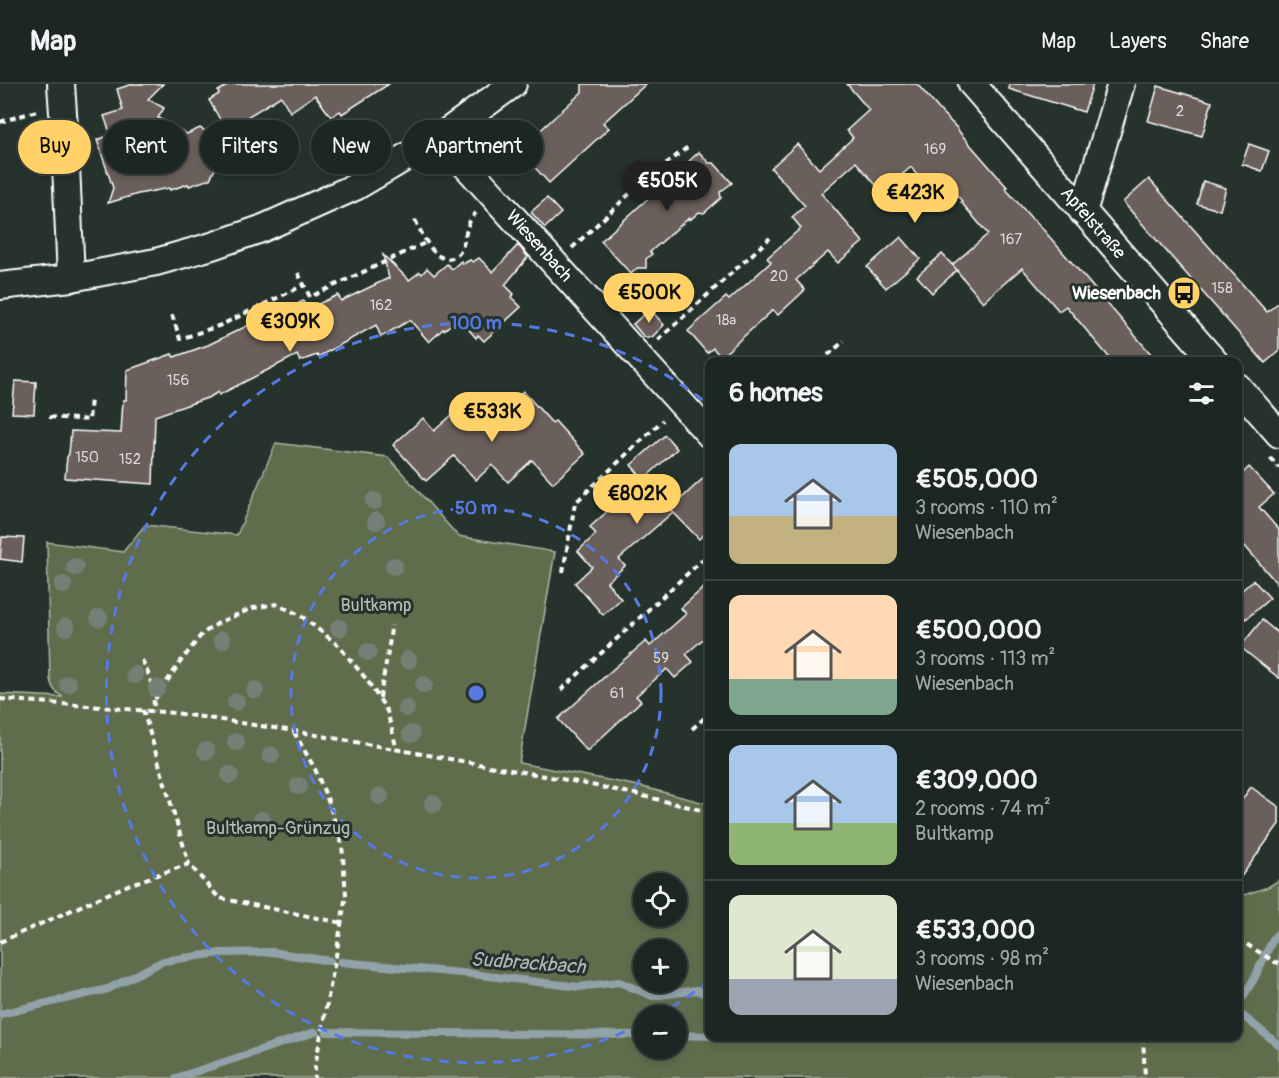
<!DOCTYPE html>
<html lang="en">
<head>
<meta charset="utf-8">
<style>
  body { margin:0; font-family:Pangolin,sans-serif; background:#29322f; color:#f1f3f6; height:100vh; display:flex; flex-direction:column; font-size:22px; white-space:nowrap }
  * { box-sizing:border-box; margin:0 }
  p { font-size:20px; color:#a0a5a5 }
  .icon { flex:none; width:33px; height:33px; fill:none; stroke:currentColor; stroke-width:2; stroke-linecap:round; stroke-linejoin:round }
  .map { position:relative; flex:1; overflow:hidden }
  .panel { position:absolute; left:705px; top:273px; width:537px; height:684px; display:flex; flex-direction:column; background:#1c2622; border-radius:12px; box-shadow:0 3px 9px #0003,0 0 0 2px #3a4340 }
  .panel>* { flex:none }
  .top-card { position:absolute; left:18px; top:36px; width:570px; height:54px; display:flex; gap:12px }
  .buttons { position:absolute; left:633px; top:789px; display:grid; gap:12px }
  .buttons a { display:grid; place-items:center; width:54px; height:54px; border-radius:50%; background:#1c2622; box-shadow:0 3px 9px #0003,0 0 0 2px #3a4340; font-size:30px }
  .price { position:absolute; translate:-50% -51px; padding:0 14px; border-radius:21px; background:#ffd166; color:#111; font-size:20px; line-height:39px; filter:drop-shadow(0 2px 3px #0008) }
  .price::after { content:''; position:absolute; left:50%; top:36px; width:18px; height:14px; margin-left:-9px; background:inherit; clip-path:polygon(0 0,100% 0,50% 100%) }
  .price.current { background:#222; color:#fff }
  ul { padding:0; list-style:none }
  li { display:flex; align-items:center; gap:18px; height:150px; padding:0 24px }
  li+li { border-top:2px solid #3a4340 }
  li span { display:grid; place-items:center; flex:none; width:168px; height:120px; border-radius:12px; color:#555 }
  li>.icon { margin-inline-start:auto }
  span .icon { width:72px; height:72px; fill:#fffc; stroke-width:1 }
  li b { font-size:26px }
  h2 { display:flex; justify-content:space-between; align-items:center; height:72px; padding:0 24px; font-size:26px }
  .tag { padding:0 21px; border-radius:27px; background:#1c2622; box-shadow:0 3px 9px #0003,0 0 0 2px #3a4340; font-size:21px; line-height:54px }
  .tag.current { background:#ffd166; color:#111 }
  header { display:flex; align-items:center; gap:36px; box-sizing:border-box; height:84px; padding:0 30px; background:#1c2622; border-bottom:2px solid #3a4340 }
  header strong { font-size:28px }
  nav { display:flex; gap:33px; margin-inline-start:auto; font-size:21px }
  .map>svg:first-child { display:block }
</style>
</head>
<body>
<header>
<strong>Map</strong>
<nav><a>Map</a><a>Layers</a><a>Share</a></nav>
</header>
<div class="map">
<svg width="1279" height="994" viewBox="0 0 1279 994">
  <rect width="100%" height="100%" fill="#26332d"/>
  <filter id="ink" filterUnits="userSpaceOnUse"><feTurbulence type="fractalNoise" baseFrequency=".0167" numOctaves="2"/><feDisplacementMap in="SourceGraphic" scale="12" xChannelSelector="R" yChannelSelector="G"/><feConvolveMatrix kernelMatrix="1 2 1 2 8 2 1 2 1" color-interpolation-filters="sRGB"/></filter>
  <g filter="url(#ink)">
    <path fill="#5f6d4e" stroke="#afb6a6" stroke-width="1.5" fill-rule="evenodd" d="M276,359L388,373L458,452L555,468L519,679L639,702L709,720L710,952H1238V813L1268,803L1279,796V994H0V610L63,613C55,609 52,604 50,595L47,458L123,468L145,441L237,451ZM644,800H676V832H644ZM644,866H676V898H644ZM644,932H676V964H644Z"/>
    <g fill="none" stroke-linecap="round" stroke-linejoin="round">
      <g stroke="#92a2a9" stroke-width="8">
        <polyline points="341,878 472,890 579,903 619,898 653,912 697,906 710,912"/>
        <polyline points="1238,921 1254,895 1273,855 1279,848"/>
        <polyline points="1238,928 1279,961"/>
        <polyline points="0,930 108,905 163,877 220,869 272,868 330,877"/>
        <polyline points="327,948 644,951"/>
        <polyline points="676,951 710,952"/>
        <polyline points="176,994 315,948"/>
      </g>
    </g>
    <g fill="#6b5f5a" stroke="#fff" stroke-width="1.5">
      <polygon points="133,0 163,0 148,15 164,24 158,34 187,50 200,44 240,66 218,79 210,95 189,102 188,100 170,106 169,104 138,110 108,119 113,104 97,56 111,51 104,32 123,26 117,5"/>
      <polygon points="230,0 389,0 342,30 340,27 331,33 315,11 290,28 281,12 226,46 209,16 219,10 218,7"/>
      <polygon points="582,0 646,0 603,39 609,44 549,99 519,66 582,8"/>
      <polygon points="847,0 917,0 943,30 956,43 961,50 1007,103 1005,104 1033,136 1034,135 1158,278 1113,278 1066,222 1059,227 1022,184 983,218 952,181 988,150 961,118 962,117 938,90 926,101 911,83 882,108 856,78 821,109 863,158 838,179 828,168 796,196 805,206 778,231 773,226 721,273 713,264 707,269 688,247 726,213 729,216 771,178 767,174 801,144 792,133 805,122 771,84 797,60 819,85 853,54 847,46 869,26"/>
      <polygon points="1010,0 1093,0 1084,28 1009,5"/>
      <polygon points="1158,2 1212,18 1202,52 1148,37"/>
      <polygon points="1249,60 1269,67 1262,87 1242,80"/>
      <polygon points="699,68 709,79 714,79 732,99 720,108 721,114 704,129 699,128 690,136 689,134 650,168 652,170 646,175 646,184 637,184 631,190 601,157"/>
      <polygon points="1149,95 1267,228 1279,218 1279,267 1265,279 1123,118"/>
      <polygon points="1203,97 1226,104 1220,126 1197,120"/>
      <polygon points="547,114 561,129 545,144 531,128"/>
      <polygon points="901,153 920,175 886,204 867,183"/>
      <polygon points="518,161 528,173 505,201 514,210 511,213 521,223 484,257 478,251 476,254 459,234 444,246 443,245 429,258 410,236 381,253 376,241 318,273 317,271 300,277 297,271 219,311 218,308 210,313 155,332 153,400 65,394 67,373 69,370 71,347 121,349 123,316 126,316 127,286 172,270 174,273 208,261 288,222 290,224 303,217 307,225 338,211 341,217 389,194 383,171 409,196 420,188 422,190 427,184 434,191 447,180 452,185 461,177 463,180 470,176 473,178 479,174 493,188"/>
      <polygon points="942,170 957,186 932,209 917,192"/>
      <polygon points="650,225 664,241 652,253 644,253 633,240"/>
      <polygon points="15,297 36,298 34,330 12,329"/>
      <polygon points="523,307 552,339 555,337 585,370 553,399 532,376 508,398 492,381 476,396 454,372 426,397 393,361 423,334 434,347 453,330 460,337 482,317 497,332"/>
      <polygon points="665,351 677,365 644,395 670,425 710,388 710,445 699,455 670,425 673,428 619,475 625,482 607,498 621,515 603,531 575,499 592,483 578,467 596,450 590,443 643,395 631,381"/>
      <polygon points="1249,383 1274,410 1259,423 1279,446 1279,502 1238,454 1238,394"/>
      <polygon points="2,453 24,454 22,478 0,475"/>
      <polygon points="1253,496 1270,514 1246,535 1238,525 1238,510"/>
      <polygon points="710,498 710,549 686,570 693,578 675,594 667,585 636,612 641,617 587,667 558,635 612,586 646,557 650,562 686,530 681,524"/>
      <polygon points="1262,536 1279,550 1279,594 1240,563"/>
      <polygon points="1251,703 1279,723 1279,740 1238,797 1238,721"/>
    </g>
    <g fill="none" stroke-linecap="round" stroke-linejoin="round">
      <g stroke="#fff" stroke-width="30">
        <g id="minor">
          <polyline points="61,0 65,58 71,194"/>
          <polyline points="972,0 1215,278"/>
          <polyline points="440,53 710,351"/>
          <polyline points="1083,128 1121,0"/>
          <polyline points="0,202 71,194 156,178 212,162 261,145 355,103 440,53 513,0"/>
          <polyline points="1238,303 1279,350"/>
        </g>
      </g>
      <g stroke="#fff" stroke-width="4" stroke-dasharray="6 4.5" stroke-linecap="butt">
        <polyline points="0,38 40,26"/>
        <path d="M415,136C422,149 434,180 452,174C457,172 460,169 462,164C466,153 466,138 476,129"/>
        <polyline points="572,164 639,101 689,62"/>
        <polyline points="298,189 304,201"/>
        <polyline points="172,231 180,255 221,241 304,201 310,213 427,158"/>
        <polyline points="658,256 770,154"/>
        <polyline points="820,278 844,257"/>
        <polyline points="49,333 89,336 91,315"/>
        <polyline points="1270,374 1279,384"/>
        <polyline points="563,488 575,419 663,336"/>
        <path d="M142,576C150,592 156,609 153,627"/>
        <polyline points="561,606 710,469"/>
        <path d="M380,614C383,590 390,566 391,541"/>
        <polyline points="0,615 175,629 294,647 567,696 635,710 710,728"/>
        <polyline points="155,615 181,577 202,550 220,538 253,524 276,520 300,531 338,561 367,596 387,627 397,666"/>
        <polyline points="143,626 189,780"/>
        <polyline points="692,645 710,629"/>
        <polyline points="294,648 315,685 329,719 342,761 346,810 337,866 315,982 315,994"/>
        <polyline points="1238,855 1275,878 1279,879"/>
        <polyline points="0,858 128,801 189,780 219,814 342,839"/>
        <polyline points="1143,952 1145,994"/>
      </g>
      <use href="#minor" stroke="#26332d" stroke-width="26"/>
    </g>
    <g fill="#767f74">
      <circle cx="374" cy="417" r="9"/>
      <circle cx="376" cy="437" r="9"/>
      <circle cx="394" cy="482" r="9"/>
      <circle cx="75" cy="483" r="9"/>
      <circle cx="63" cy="501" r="9"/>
      <circle cx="99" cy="534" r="9"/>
      <circle cx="66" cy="543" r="9"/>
      <circle cx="339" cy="544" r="9"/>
      <circle cx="222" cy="556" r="9"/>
      <circle cx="368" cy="568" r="9"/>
      <circle cx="408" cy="576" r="9"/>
      <circle cx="135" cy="591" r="9"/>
      <circle cx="68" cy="600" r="9"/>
      <circle cx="424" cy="601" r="9"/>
      <circle cx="157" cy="604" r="9"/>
      <circle cx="255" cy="606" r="9"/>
      <circle cx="236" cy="618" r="9"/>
      <circle cx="406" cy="624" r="9"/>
      <circle cx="411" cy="650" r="9"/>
      <circle cx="236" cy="658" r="9"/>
      <circle cx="206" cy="667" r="9"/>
      <circle cx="271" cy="671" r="9"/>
      <circle cx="230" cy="691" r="9"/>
      <circle cx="299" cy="702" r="9"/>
      <circle cx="380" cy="712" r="9"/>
      <circle cx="433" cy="720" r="9"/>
      <circle cx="262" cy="736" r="9"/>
    </g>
  </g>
  <g fill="none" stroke="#567ae2" stroke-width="3" stroke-dasharray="10 8">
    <circle cx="476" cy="609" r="185"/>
    <path d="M709 897A370 370 0 0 1 658 931M641 940A370 370 0 1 1 709 321"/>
  </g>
  <defs>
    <g id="bus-disc" transform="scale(1.725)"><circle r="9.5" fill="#ffd166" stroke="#26332d"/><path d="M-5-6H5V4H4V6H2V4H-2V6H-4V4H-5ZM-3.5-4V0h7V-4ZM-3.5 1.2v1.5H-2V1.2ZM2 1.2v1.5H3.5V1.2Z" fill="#111"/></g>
  </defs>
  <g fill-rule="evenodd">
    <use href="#bus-disc" x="1184" y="209"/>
  </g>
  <g text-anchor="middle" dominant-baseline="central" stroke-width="6" stroke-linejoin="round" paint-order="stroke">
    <g font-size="15" fill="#dad7d6">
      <text x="1180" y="27">2</text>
      <text x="935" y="65">169</text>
      <text x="1011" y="155">167</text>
      <text x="779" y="192">20</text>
      <text x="1222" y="204">158</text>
      <text x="381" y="221">162</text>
      <text x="726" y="236">18a</text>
      <text x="178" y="296">156</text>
      <text x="87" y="373">150</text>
      <text x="130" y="375">152</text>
      <text x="661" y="574">59</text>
      <text x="617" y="609">61</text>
    </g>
    <g font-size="18" fill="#fff" stroke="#26332d">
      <text transform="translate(1093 139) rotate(49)">Apfelstraße</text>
      <text transform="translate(539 162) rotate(48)">Wiesenbach</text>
    </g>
    <g font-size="18" font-weight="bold" fill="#fff" stroke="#26332d" text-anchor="end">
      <text x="1161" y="209">Wiesenbach</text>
    </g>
    <g font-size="18" fill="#b7bdaf" stroke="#26332d">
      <text x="376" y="521">Bultkamp</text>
      <text x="278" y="744">Bultkamp-Grünzug</text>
    </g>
    <g font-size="20" font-style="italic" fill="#aeb9be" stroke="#26332d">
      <text transform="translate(528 879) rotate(4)">Sudbrackbach</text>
    </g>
  </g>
  <circle cx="476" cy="609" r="9" fill="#567ae2" stroke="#26332d" stroke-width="3"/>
  <g font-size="18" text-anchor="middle" font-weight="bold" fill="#567ae2" stroke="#26332d" stroke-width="6" stroke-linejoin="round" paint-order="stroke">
    <text x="476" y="245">100 m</text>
    <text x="476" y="430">50 m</text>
  </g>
</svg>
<div class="buttons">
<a><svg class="icon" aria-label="locate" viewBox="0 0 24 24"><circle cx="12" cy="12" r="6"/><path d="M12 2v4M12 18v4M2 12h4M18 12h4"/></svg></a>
<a>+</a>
<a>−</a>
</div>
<b class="price current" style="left:667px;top:128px">€505K</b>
<b class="price" style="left:915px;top:140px">€423K</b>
<b class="price" style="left:649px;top:240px">€500K</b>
<b class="price" style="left:290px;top:269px">€309K</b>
<b class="price" style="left:492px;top:359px">€533K</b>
<b class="price" style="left:637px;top:441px">€802K</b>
<div class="top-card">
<a class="tag current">Buy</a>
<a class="tag">Rent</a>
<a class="tag">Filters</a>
<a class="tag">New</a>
<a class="tag">Apartment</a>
</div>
<section class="panel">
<h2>6 homes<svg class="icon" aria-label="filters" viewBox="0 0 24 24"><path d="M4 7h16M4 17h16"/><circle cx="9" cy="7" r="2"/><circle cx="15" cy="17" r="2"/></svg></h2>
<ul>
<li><span style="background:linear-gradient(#a9c7e8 60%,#c2b280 0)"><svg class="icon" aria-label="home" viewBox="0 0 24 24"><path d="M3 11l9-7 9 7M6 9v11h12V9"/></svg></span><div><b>€505,000</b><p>3 rooms · 110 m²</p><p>Wiesenbach</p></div></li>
<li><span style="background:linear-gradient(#ffd9b3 70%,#7fa58c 0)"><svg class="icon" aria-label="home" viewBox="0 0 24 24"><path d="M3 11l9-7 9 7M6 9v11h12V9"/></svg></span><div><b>€500,000</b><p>3 rooms · 113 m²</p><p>Wiesenbach</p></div></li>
<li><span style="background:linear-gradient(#a9c7e8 65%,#8fb573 0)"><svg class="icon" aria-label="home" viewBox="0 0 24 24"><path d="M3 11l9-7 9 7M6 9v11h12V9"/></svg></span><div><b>€309,000</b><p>2 rooms · 74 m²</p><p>Bultkamp</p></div></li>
<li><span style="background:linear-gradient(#dfe7d0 70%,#9aa5b1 0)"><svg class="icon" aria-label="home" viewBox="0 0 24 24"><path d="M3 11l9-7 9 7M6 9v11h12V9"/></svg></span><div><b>€533,000</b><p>3 rooms · 98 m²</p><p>Wiesenbach</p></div></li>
</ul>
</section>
</div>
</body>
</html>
